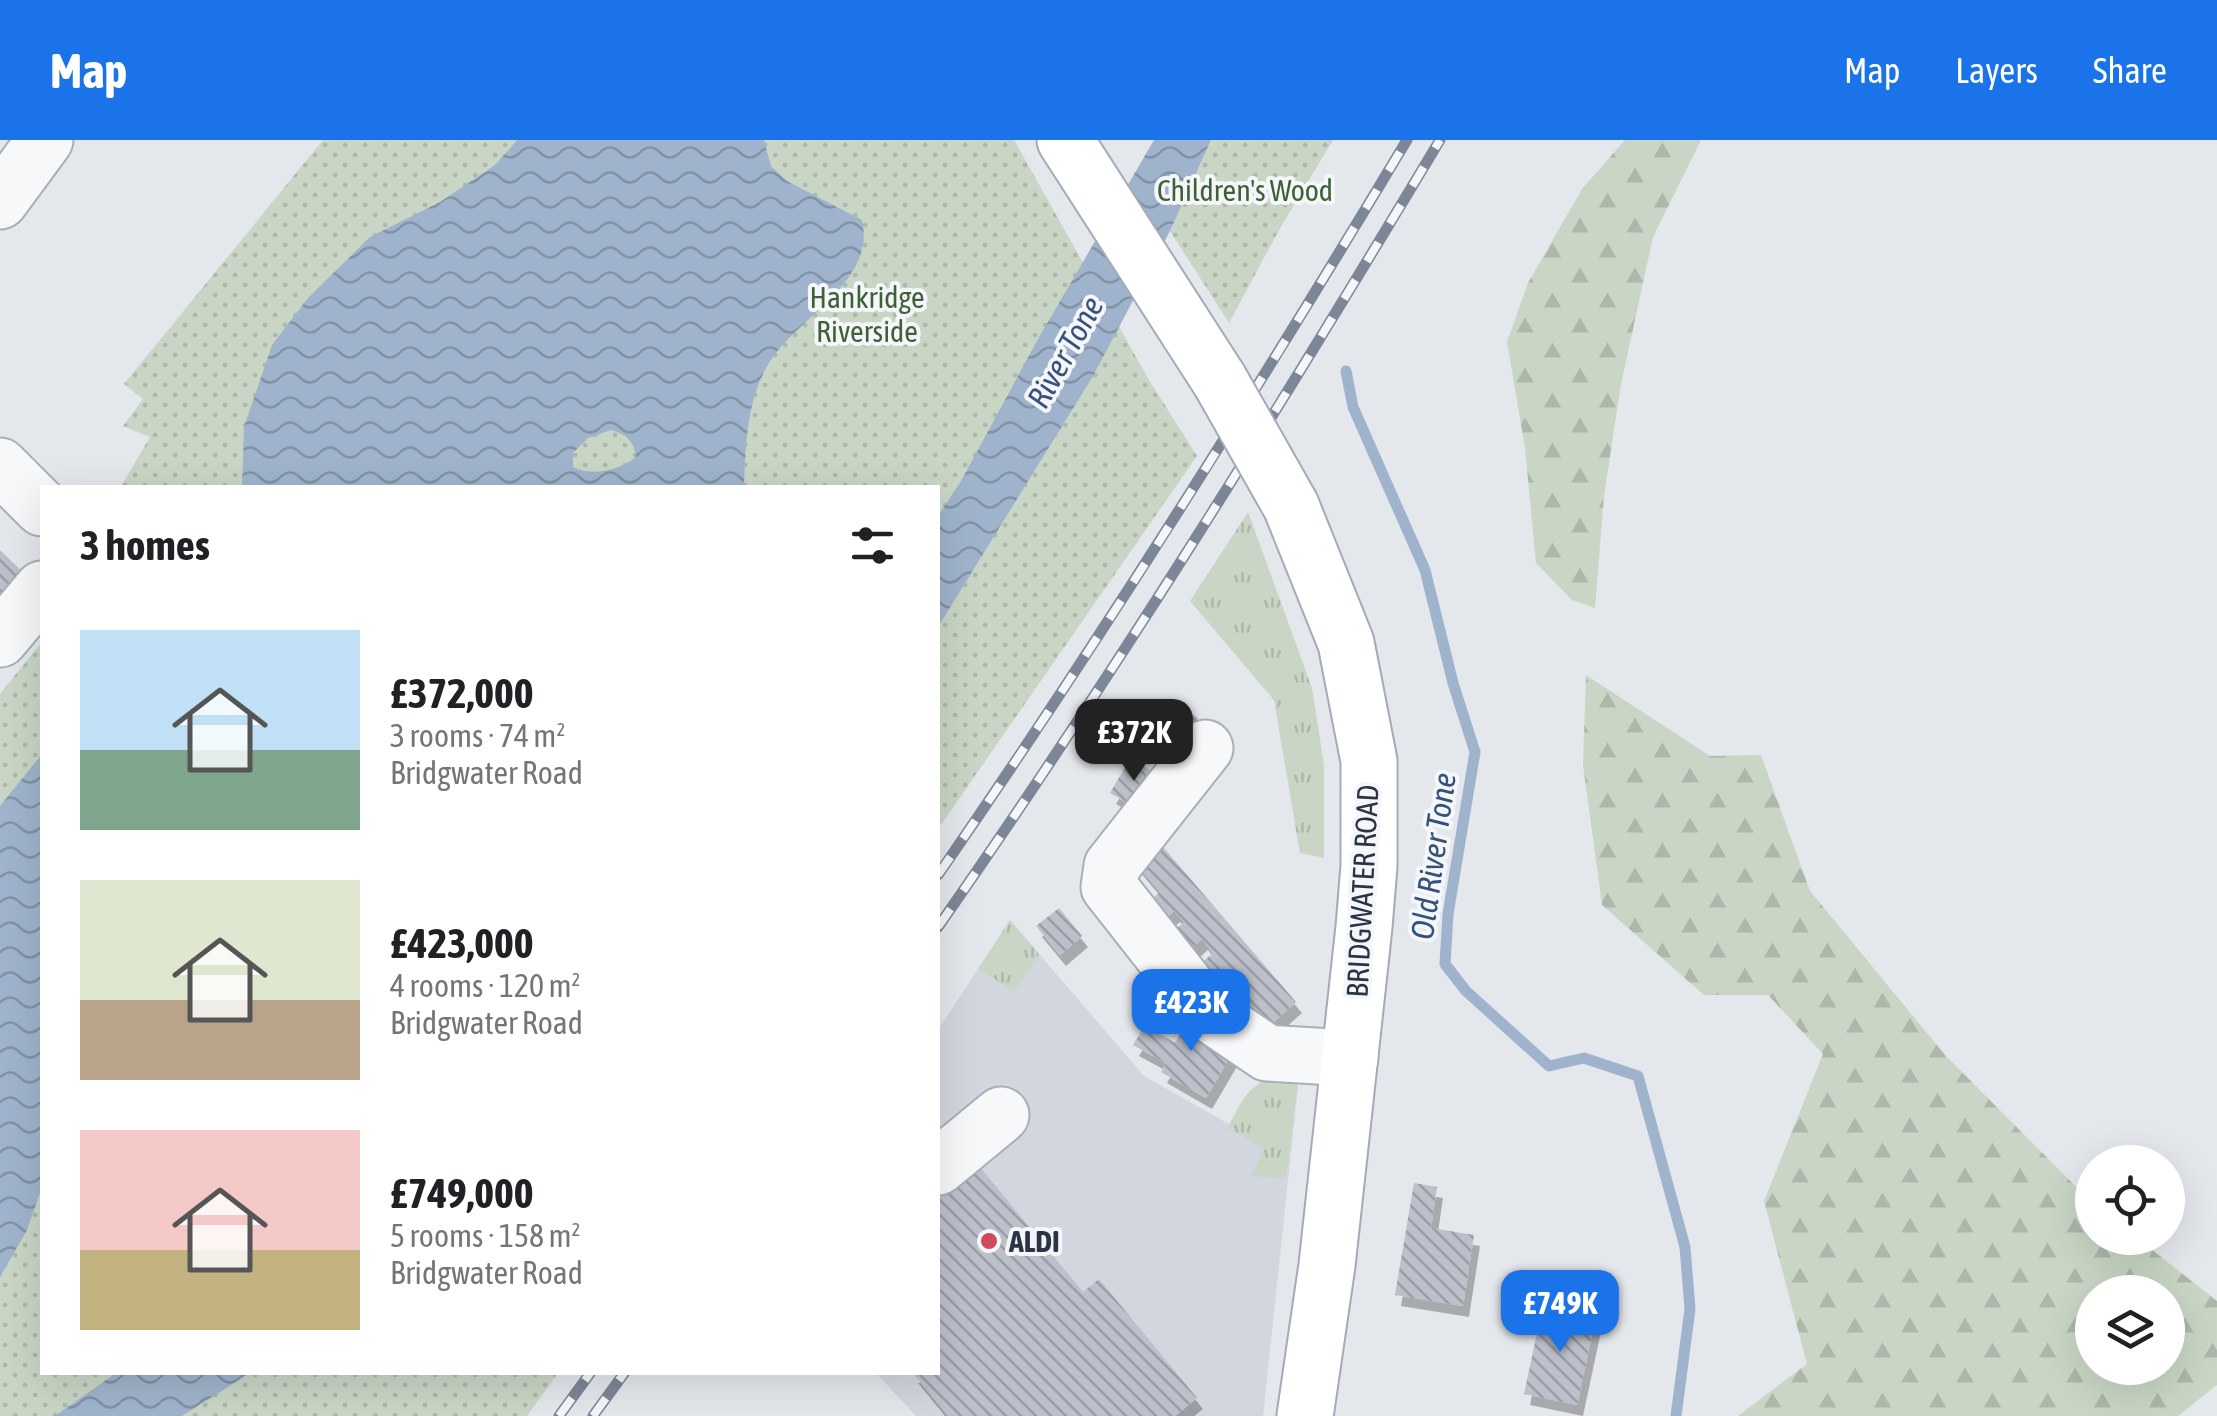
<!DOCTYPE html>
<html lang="en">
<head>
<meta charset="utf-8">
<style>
  body { margin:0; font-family:"Asap Condensed",sans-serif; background:#f2f2f2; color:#202124; height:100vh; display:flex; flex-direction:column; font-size:38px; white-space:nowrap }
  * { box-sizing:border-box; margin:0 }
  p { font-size:32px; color:#757577 }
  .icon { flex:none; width:55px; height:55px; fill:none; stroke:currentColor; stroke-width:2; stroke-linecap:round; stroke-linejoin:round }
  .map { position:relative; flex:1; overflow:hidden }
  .sheet { position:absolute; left:40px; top:345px; width:900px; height:890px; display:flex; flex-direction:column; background:#fff; border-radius:0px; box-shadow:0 10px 40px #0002 }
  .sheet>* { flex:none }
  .fabs { position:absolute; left:2075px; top:1005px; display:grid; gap:20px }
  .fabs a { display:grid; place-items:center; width:110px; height:110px; border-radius:50%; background:#fff; box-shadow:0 10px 40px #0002; font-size:50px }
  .price { position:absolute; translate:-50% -85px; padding:0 22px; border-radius:20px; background:#1a73e8; color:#fff; font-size:32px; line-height:65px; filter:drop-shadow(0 2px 5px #0008) }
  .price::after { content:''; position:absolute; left:50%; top:60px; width:30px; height:22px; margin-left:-15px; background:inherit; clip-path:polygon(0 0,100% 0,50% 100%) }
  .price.on { background:#222; color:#fff }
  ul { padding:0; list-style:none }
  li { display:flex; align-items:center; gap:30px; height:250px; padding:0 40px }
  li span { display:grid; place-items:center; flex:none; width:280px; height:200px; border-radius:0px; color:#555 }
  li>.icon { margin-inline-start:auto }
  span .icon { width:120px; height:120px; fill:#fffc; stroke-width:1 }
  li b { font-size:42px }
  h2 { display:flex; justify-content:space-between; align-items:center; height:120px; padding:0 40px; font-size:42px }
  header { display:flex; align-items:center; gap:60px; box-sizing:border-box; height:140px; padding:0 50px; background:#1a73e8; color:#fff }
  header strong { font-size:48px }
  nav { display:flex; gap:55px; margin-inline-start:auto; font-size:35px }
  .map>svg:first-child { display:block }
</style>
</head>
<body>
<header>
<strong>Map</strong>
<nav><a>Map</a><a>Layers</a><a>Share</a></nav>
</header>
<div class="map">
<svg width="2217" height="1276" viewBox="0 0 2217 1276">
  <defs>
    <pattern id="grass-tufts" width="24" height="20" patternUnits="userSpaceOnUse" patternTransform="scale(2.5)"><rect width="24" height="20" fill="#c9d6c5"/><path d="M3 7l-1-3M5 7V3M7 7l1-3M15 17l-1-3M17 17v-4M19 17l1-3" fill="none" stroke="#adb8ab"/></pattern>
    <pattern id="forest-firs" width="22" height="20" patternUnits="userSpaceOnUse" patternTransform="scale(2.5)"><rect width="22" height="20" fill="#c9d6c5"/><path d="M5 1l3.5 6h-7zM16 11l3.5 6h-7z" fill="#adb8ab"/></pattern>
    <pattern id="park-dots" width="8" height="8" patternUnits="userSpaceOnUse" patternTransform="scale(2.5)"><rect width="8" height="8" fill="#c9d6c5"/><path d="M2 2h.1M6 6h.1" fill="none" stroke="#adb8ab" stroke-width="1.8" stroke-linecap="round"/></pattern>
    <pattern id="water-waves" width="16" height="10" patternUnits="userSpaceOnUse" patternTransform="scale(2.5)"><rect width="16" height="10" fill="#9fb4cc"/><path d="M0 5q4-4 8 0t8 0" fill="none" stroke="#8293a7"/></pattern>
    <pattern id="building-back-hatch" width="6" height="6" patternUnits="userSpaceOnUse" patternTransform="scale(2.5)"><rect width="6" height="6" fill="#bbc0ca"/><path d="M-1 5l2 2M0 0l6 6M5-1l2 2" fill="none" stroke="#989da6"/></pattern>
    <filter id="shadow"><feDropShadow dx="6" dy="11" stdDeviation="0" flood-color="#0004"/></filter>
  </defs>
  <rect width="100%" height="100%" fill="#e4e7ec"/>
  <polygon fill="#d2d6de" points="1010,780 1144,936 1229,984 1250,950 1300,927 1263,1276 916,1276 876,1233 938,1232 938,890"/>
  <g fill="url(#grass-tufts)">
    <polygon points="1248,372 1312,548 1324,625 1324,718 1300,713 1274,560 1190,461"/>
    <polygon points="1010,780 1039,814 1014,851 978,829"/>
    <path d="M1300,927L1286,1038L1251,1036L1264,1009L1228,988C1248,945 1255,941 1300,927Z"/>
  </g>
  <g fill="url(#forest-firs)" fill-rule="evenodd">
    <polygon points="1625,0 1701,0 1653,97 1621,244 1604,356 1595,468 1572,460 1536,423 1525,308 1507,202 1528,143 1582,49"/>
    <path d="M1586,535L1710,616L1761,615L1810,751L1946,916L2092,1063V1098H2137L2217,1161V1245L2178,1276H1738L1807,1224L1764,1061L1823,914L1768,855H1704L1602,765L1583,625ZM2092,1152H2168V1228H2092Z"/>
  </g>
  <g fill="url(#park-dots)">
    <polygon points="323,0 1014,0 1149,240 1197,316 938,689 938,348 120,348 150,297 123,286 143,259 124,244"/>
    <polygon points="1211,0 1333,0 1279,90 1229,183 1170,91"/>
    <polygon points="42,502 42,1232 558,1233 527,1276 0,1276 0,554"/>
  </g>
  <g fill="url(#water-waves)" fill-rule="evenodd">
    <path d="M517,0H764L771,26L787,41L862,80C877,144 793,178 766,228C746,266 746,305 744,347H242L244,287L272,205L308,158L370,97L440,62L495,25ZM611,290C626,294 634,301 636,317C619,330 593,337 573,327V313L588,298Z"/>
    <polygon points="1154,0 1211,0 1170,91 1093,236 938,487 938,376 961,341 1038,199"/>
    <polygon points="42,614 42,1047 27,1090 0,1137 0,666"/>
    <polygon points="116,1233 116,1232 250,1233 182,1276 55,1276"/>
  </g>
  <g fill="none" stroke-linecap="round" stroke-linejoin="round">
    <polyline stroke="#9fb4cc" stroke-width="11" points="1346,231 1353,267 1425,430 1453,543 1475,612 1448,774 1445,824 1466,851 1549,926 1584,918 1638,936 1685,1107 1690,1169 1676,1276"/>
  </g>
  <g fill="url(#building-back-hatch)" filter="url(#shadow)">
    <polygon points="0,410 26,435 0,462"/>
    <polygon points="1171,562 1198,578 1179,613 1152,597"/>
    <polygon points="1130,619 1158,634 1138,669 1110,653"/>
    <polygon points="1158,701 1296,862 1258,896 1244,869 1230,853 1216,865 1189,834 1213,813 1202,799 1179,819 1163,801 1184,782 1174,771 1153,789 1138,771 1160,752 1134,721"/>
    <polygon points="1059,768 1082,796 1060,815 1036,786"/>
    <polygon points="1191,874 1239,902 1206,958 1161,932 1166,923 1133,905 1145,885 1175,903"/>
    <polygon points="974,1020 1083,1152 1099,1139 1197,1258 1175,1276 948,1276 912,1232 938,1232 938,1050"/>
    <polygon points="1414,1043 1437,1047 1431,1088 1474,1095 1463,1166 1395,1155"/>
    <polygon points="1543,1165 1596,1176 1577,1265 1524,1254"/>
  </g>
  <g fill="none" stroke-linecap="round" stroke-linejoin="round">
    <g stroke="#a9aeb7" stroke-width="59">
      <g id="minor">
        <polyline points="0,61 45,0"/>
        <polyline points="0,326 42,368"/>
        <polyline points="0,499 42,449"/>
        <polyline points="1205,608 1112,726 1109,747 1208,873 1267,913 1350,918"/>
        <polyline points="938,1027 1001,975"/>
      </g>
    </g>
    <g stroke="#a3abb8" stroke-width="59">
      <g id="major">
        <polyline points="1065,0 1220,241"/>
        <polyline points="1291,366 1346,503 1369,621 1369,726 1364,787 1327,1125 1305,1276"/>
      </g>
    </g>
    <use href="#minor" stroke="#f7f8fa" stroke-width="55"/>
    <use href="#major" stroke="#fff" stroke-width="55"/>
    <g stroke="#7d8696" stroke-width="11">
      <g id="rail">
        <path d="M938,735C1103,496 1258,249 1407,0"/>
        <path d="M938,787C1116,532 1280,267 1440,0"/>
        <polyline points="559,1276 591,1232"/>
        <polyline points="593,1276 625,1232"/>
      </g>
    </g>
    <use href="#rail" stroke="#f4f6f9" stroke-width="8" stroke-dasharray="22" stroke-linecap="butt"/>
    <g stroke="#a3abb8" stroke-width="59" stroke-linecap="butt">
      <polyline id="major-bridge" points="1220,241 1291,366"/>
    </g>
    <use href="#major-bridge" stroke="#fff" stroke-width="55"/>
  </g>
  <circle fill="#d1495b" stroke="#f4f6f9" stroke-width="4" cx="989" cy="1101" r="10"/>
  <g text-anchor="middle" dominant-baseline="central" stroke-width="8" stroke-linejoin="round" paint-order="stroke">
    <g font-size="30" fill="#3f6138" stroke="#f4f6f9">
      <text x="1245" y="50">Children's Wood</text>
      <text x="867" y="157">Hankridge<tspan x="867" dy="34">Riverside</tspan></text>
    </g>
    <g font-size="30" fill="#2b3445" stroke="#f4f6f9">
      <text transform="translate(1362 751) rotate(-87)">BRIDGWATER ROAD</text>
    </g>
    <g font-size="30" font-weight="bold" fill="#2b3445" stroke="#f4f6f9" text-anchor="start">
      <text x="1009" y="1101">ALDI</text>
    </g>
    <g font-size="32" font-style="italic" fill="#34527a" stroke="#f4f6f9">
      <text transform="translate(1065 212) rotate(-61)">River Tone</text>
      <text transform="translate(1433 716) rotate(-82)">Old River Tone</text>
    </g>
  </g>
</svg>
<div class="fabs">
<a><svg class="icon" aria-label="locate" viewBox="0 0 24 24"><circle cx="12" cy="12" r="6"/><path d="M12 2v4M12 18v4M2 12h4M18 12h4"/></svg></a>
<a><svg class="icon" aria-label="layers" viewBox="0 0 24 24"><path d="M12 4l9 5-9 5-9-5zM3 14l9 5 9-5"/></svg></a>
</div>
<b class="price on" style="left:1134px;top:644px">£372K</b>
<b class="price" style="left:1191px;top:914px">£423K</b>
<b class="price" style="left:1560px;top:1215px">£749K</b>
<section class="sheet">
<h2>3 homes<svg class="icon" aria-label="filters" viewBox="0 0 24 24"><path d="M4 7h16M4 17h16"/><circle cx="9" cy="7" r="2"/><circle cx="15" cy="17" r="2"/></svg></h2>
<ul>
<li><span style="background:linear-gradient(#bfe0f5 60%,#7fa58c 0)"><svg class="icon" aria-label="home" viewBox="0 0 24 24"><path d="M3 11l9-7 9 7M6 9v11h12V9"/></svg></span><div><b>£372,000</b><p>3 rooms · 74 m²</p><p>Bridgwater Road</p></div></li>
<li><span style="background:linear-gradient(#dfe7d0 60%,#b9a48a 0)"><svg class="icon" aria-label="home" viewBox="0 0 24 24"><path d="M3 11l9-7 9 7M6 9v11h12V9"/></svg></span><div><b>£423,000</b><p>4 rooms · 120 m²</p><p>Bridgwater Road</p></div></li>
<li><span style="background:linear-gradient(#f6c9c9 60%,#c2b280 0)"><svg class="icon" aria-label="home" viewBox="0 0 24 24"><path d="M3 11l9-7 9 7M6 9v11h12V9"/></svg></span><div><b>£749,000</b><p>5 rooms · 158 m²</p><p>Bridgwater Road</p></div></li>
</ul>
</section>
</div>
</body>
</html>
